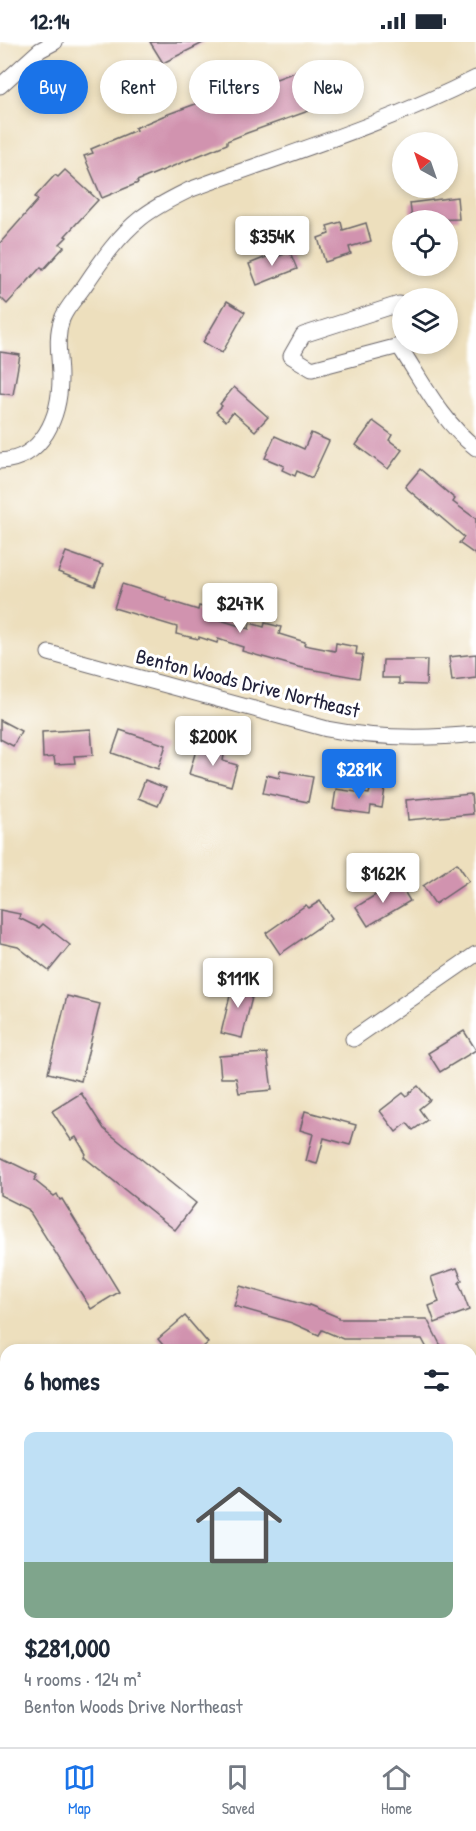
<!DOCTYPE html>
<html lang="en">
<head>
<meta charset="utf-8">
<style>
  body { margin:0; font-family:"Patrick Hand",sans-serif; background:#f2f2f3; color:#1f2937; height:100vh; display:flex; flex-direction:column; font-size:22px; white-space:nowrap }
  * { box-sizing:border-box; margin:0 }
  p { font-size:20px; color:#747a83 }
  .icon { flex:none; width:33px; height:33px; fill:none; stroke:currentColor; stroke-width:2; stroke-linecap:round; stroke-linejoin:round }
  .map { position:relative; flex:1; overflow:hidden }
  .details { position:absolute; left:0px; top:1302px; width:477px; height:404px; display:flex; flex-direction:column; background:#fff; border-radius:18px 18px 0 0; box-shadow:0 3px 9px #0003 }
  .details>* { flex:none }
  .banner { position:absolute; left:18px; top:18px; width:441px; height:54px; display:flex; gap:12px }
  .needle { width:39px; rotate:320deg }
  .buttons { position:absolute; left:392px; top:90px; display:grid; gap:12px }
  .buttons a { display:grid; place-items:center; width:66px; height:66px; border-radius:50%; background:#fff; box-shadow:0 3px 9px #0003; font-size:30px }
  .price { position:absolute; translate:-50% -51px; padding:0 14px; border-radius:6px; background:#fff; color:#222; font-size:20px; line-height:39px; filter:drop-shadow(0 2px 3px #0008) }
  .price::after { content:''; position:absolute; left:50%; top:36px; width:18px; height:14px; margin-left:-9px; background:inherit; clip-path:polygon(0 0,100% 0,50% 100%) }
  .price.on { background:#1a73e8; color:#fff }
  ul { padding:0; list-style:none }
  li { display:grid; align-content:center; gap:12px; height:318px; padding:0 24px }
  li span { display:grid; place-items:center; height:186px; border-radius:12px; color:#555 }
  li>.icon { margin-inline-start:auto }
  span .icon { width:108px; height:108px; fill:#fffc; stroke-width:1 }
  li b { font-size:26px }
  h2 { display:flex; justify-content:space-between; align-items:center; height:72px; padding:0 24px; font-size:26px }
  .tag { padding:0 21px; border-radius:27px; background:#fff; box-shadow:0 3px 9px #0003; font-size:21px; line-height:54px }
  .tag.on { background:#1a73e8; color:#fff }
  .status { display:flex; justify-content:space-between; align-items:center; height:42px; padding:0 30px; background:#fff; direction:ltr }
  .status svg { height:16px; fill:currentColor }
  .menu { display:flex; justify-content:space-around; align-items:center; height:84px; border-top:2px solid #e0e1e3; background:#fff; font-size:16px; color:#747a83 }
  .menu a { display:grid; justify-items:center; gap:3px }
  .menu .on { color:#1a73e8 }
  .map>svg:first-child { display:block }
</style>
</head>
<body>
<div class="status"><b>12:14</b><svg viewBox="0 0 49 12"><path d="M0 12V9h3v3zM5 12V6h3v6zM10 12V3h3v9zM15 12V0h3v12zM26 1h20v11H26zM47 4h2v5h-2z"/></svg></div>
<div class="map">
<svg width="476" height="1705" viewBox="0 0 476 1705">
  <rect width="100%" height="100%" fill="#fff"/>
  <filter id="ink" filterUnits="userSpaceOnUse"><feTurbulence type="fractalNoise" baseFrequency=".0167" numOctaves="2"/><feDisplacementMap in="SourceGraphic" scale="12" xChannelSelector="R" yChannelSelector="G"/><feConvolveMatrix kernelMatrix="1 2 1 2 8 2 1 2 1" color-interpolation-filters="sRGB"/></filter>
  <filter id="wash" filterUnits="userSpaceOnUse"><feTurbulence type="fractalNoise" baseFrequency=".008" numOctaves="4" result="noise"/><feDisplacementMap in="SourceGraphic" scale="24" xChannelSelector="R" yChannelSelector="G"/><feGaussianBlur stdDeviation="1.35" result="paint"/><feColorMatrix in="noise" values="0 0 0 0 0 0 0 0 0 0 0 0 0 0 0 0 0 1.4 0 .05"/><feComposite in="paint" operator="in"/></filter>
  <g filter="url(#wash)">
    <rect width="100%" height="100%" fill="#eddfbd"/>
    <g fill="#f7d0cd">
      <polygon points="6,1424 6,1532 0,1526 0,1429"/>
      <polygon points="476,1519 476,1705 162,1705 157,1700 471,1700 471,1525"/>
    </g>
    <polygon fill="#b5c76a" stroke="#6c7452" stroke-width="1.5" points="0,1620 6,1627 6,1697 0,1702"/>
    <g id="blocks">
      <g fill="#d193af">
        <polygon points="150,0 205,0 163,21"/>
        <polygon points="325,19 339,58 247,91 227,99 227,102 137,139 138,141 102,156 84,114 93,111 91,107 136,88 135,86 163,74 209,57 211,61"/>
        <polygon points="65,128 98,158 65,194 67,195 60,202 64,205 43,228 41,225 7,262 0,255 0,201 38,158 35,155 55,133 58,135"/>
        <polygon points="457,155 459,177 428,178 427,176 412,178 410,161"/>
        <polygon points="341,180 343,188 366,181 371,199 349,205 351,212 325,220 318,196 329,192 327,184"/>
        <polygon points="290,210 297,227 257,243 249,222 274,212 277,215"/>
        <polygon points="227,259 245,270 222,311 203,300"/>
        <polygon points="0,310 20,313 13,353 0,351"/>
        <polygon points="234,345 268,375 255,389 233,370 226,379 216,370 222,364 220,362"/>
        <polygon points="373,379 392,393 389,398 402,408 388,427 356,403"/>
        <polygon points="311,391 329,399 312,436 297,429 295,434 282,428 284,424 265,416 275,394 304,407"/>
        <polygon points="420,427 455,457 453,460 476,477 476,513 459,501 464,495 405,445"/>
        <polygon points="66,510 103,523 95,544 58,530"/>
        <polygon points="122,542 166,556 166,558 198,568 199,564 213,568 211,575 249,587 250,581 264,585 265,581 281,585 279,592 305,600 304,603 335,609 336,601 357,605 356,612 363,613 359,636 298,625 242,609 243,605 218,597 217,601 199,595 199,597 176,592 177,585 114,566"/>
        <polygon points="476,612 476,636 452,639 449,615"/>
        <polygon points="383,618 427,618 426,643 399,642 399,636 382,636"/>
        <polygon points="0,678 21,689 13,704 0,697"/>
        <polygon points="91,687 93,713 74,714 75,721 55,722 54,715 43,716 42,690"/>
        <polygon points="120,688 166,703 158,727 112,711"/>
        <polygon points="197,705 224,713 223,719 237,723 231,744 189,732"/>
        <polygon points="280,729 313,735 308,760 263,751 267,733 279,736"/>
        <polygon points="145,738 166,746 158,764 138,756"/>
        <polygon points="371,744 385,746 382,766 371,764 370,772 333,767 336,747 369,752"/>
        <polygon points="471,752 473,772 408,778 406,758"/>
        <polygon points="457,821 469,839 435,862 423,844"/>
        <polygon points="398,839 410,859 368,884 356,865"/>
        <polygon points="320,859 332,876 280,912 266,891 306,863 309,866"/>
        <polygon points="0,868 20,872 19,876 39,886 43,882 70,903 49,929 18,905 0,901"/>
        <polygon points="234,937 255,943 242,996 221,991"/>
        <polygon points="67,954 100,962 81,1039 48,1031"/>
        <polygon points="464,989 476,1008 440,1030 428,1011"/>
        <polygon points="267,1011 272,1048 239,1051 236,1036 221,1036 219,1014"/>
        <polygon points="418,1044 430,1058 419,1067 427,1078 413,1088 407,1081 396,1090 380,1069 403,1051 406,1054"/>
        <polygon points="81,1051 104,1087 196,1161 175,1188 84,1115 86,1112 76,1095 71,1098 52,1069"/>
        <polygon points="305,1069 356,1083 350,1103 324,1096 317,1122 306,1119 313,1092 300,1088"/>
        <polygon points="0,1115 37,1133 34,1138 54,1154 57,1152 60,1158 62,1157 119,1250 91,1267 28,1167 0,1153"/>
        <polygon points="457,1226 462,1238 459,1241 469,1268 435,1281 429,1264 439,1260 431,1235"/>
        <polygon points="240,1244 308,1264 309,1263 338,1275 338,1277 427,1277 443,1308 428,1308 422,1297 343,1297 322,1288 319,1293 292,1281 234,1264"/>
        <polygon points="185,1274 208,1301 199,1308 167,1308 158,1297"/>
      </g>
    </g>
  </g>
  <g filter="url(#ink)">
    <use href="#blocks" fill-opacity="0" stroke="#696468" stroke-width="1.5"/>
    <g fill="none" stroke-linecap="round" stroke-linejoin="round">
      <g stroke="#696468" stroke-width="17">
        <g id="minor">
          <polyline points="0,44 40,8 55,0"/>
          <polyline points="402,264 399,262 303,293 291,314 312,327 399,304 402,301"/>
          <path d="M399,304C422,339 442,380 476,406"/>
          <path d="M0,419C43,417 60,374 60,336C60,315 55,296 62,277C66,266 76,256 83,246C100,221 117,195 141,176C156,164 173,156 189,148C284,113 386,82 476,36"/>
          <path d="M49,611L327,687C377,697 426,697 476,692"/>
          <polyline points="353,997 476,912"/>
          <polyline points="471,1380 476,1379"/>
        </g>
      </g>
      <g stroke="#696468" stroke-width="26">
        <g id="primary">
          <polyline points="0,1577 6,1583"/>
          <polyline points="110,1700 115,1705"/>
        </g>
      </g>
      <use href="#minor" stroke="#fff" stroke-width="15"/>
      <use href="#primary" stroke="#f1c369" stroke-width="24"/>
    </g>
  </g>
  <g text-anchor="middle" dominant-baseline="central" stroke-width="6" stroke-linejoin="round" paint-order="stroke">
    <g font-size="21" fill="#22223b" stroke="#fff">
      <text transform="translate(248 641) rotate(14)">Benton Woods Drive Northeast</text>
    </g>
  </g>
</svg>
<div class="buttons">
<a><svg class="needle" viewBox="-14 -14 28 28"><path d="M0-13l5 13h-10z" fill="#e53935"/><path d="M0 13l5-13h-10z" fill="#747a83"/></svg></a>
<a><svg class="icon" aria-label="locate" viewBox="0 0 24 24"><circle cx="12" cy="12" r="6"/><path d="M12 2v4M12 18v4M2 12h4M18 12h4"/></svg></a>
<a><svg class="icon" aria-label="layers" viewBox="0 0 24 24"><path d="M12 4l9 5-9 5-9-5zM3 14l9 5 9-5"/></svg></a>
</div>
<b class="price" style="left:272px;top:225px">$354K</b>
<b class="price" style="left:240px;top:592px">$247K</b>
<b class="price" style="left:213px;top:725px">$200K</b>
<b class="price on" style="left:359px;top:758px">$281K</b>
<b class="price" style="left:383px;top:862px">$162K</b>
<b class="price" style="left:238px;top:967px">$111K</b>
<div class="banner">
<a class="tag on">Buy</a>
<a class="tag">Rent</a>
<a class="tag">Filters</a>
<a class="tag">New</a>
</div>
<section class="details">
<h2>6 homes<svg class="icon" aria-label="filters" viewBox="0 0 24 24"><path d="M4 7h16M4 17h16"/><circle cx="9" cy="7" r="2"/><circle cx="15" cy="17" r="2"/></svg></h2>
<ul>
<li><span style="background:linear-gradient(#bfe0f5 70%,#7fa58c 0)"><svg class="icon" aria-label="home" viewBox="0 0 24 24"><path d="M3 11l9-7 9 7M6 9v11h12V9"/></svg></span><div><b>$281,000</b><p>4 rooms · 124 m²</p><p>Benton Woods Drive Northeast</p></div></li>
</ul>
</section>
</div>
<nav class="menu">
<a class="on"><svg class="icon" aria-label="map" viewBox="0 0 24 24"><path d="M3 6l6-2 6 2 6-2v14l-6 2-6-2-6 2zM9 4v14M15 6v14"/></svg>Map</a>
<a><svg class="icon" aria-label="saved" viewBox="0 0 24 24"><path d="M7 4h10v16l-5-4-5 4z"/></svg>Saved</a>
<a><svg class="icon" aria-label="home" viewBox="0 0 24 24"><path d="M3 11l9-7 9 7M6 9v11h12V9"/></svg>Home</a>
</nav>
</body>
</html>
